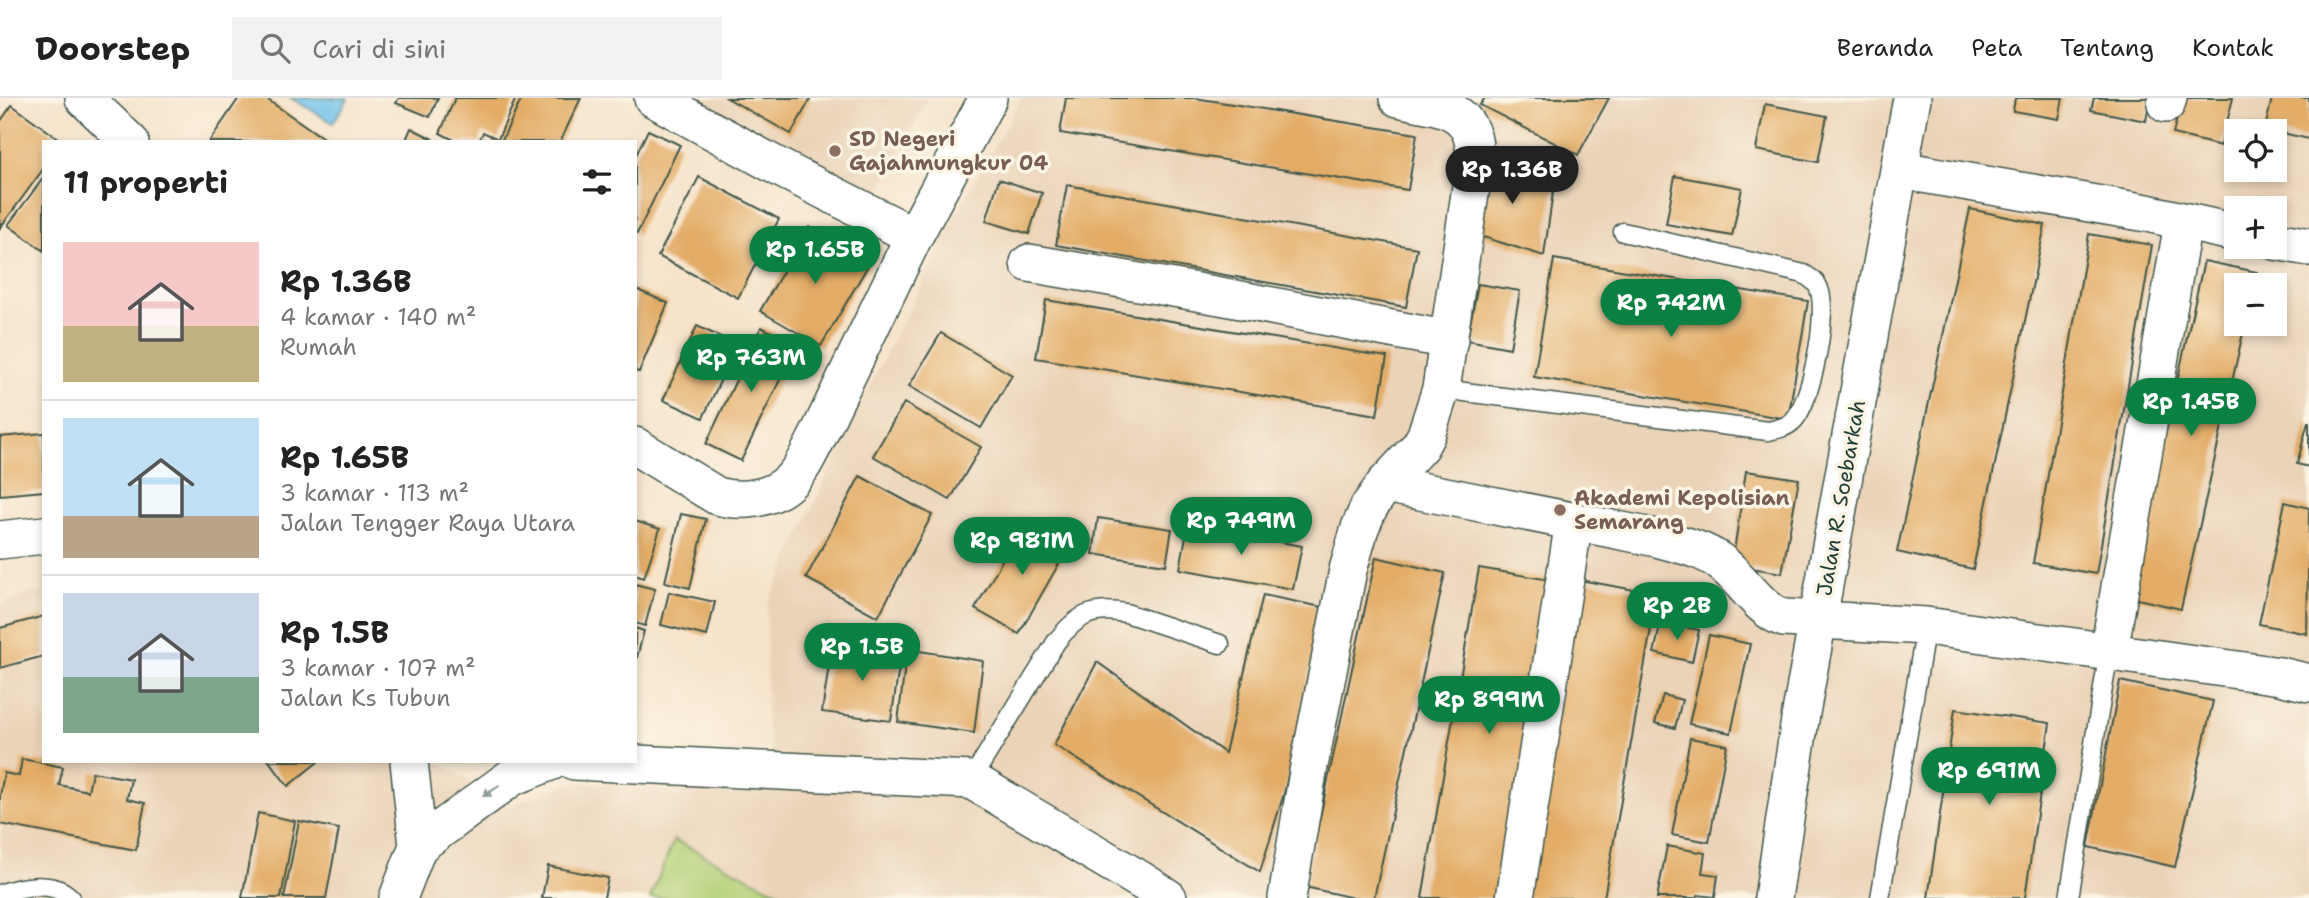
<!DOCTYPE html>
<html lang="id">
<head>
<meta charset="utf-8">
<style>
  body { margin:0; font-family:"Shantell Sans",sans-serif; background:#f2f2f2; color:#222; height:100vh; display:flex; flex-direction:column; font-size:26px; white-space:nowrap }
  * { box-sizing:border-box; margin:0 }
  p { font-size:23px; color:#767676 }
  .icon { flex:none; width:38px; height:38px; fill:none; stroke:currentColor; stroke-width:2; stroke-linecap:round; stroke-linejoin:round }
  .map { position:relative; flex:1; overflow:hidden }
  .drawer { position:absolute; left:42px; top:42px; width:595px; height:623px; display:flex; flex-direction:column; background:#fff; border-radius:0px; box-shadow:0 4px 10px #0003 }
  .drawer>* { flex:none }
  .tools { position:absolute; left:2224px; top:21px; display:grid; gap:14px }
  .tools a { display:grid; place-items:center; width:63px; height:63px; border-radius:0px; background:#fff; box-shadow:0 4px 10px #0003; font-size:35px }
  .price { position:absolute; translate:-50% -60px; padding:0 16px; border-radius:24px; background:#0b8043; color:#fff; font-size:23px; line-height:46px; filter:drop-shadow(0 2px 4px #0008) }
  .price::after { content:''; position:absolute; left:50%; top:42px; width:21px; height:16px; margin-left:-10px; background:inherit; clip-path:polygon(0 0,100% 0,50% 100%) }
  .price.on { background:#222; color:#fff }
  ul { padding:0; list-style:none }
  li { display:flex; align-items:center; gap:21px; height:175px; padding:0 21px }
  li+li { border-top:2px solid #e0e0e0 }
  li span { display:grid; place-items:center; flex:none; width:196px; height:140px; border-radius:0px; color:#555 }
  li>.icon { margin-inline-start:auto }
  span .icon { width:84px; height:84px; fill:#fffc; stroke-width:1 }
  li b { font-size:30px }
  h2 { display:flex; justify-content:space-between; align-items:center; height:84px; padding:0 21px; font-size:30px }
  header { display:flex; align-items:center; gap:42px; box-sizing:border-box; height:98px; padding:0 35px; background:#fff; border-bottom:2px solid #e0e0e0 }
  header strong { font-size:33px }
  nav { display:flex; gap:38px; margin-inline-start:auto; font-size:24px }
  .search { width:490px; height:63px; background:#f2f2f2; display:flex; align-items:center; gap:18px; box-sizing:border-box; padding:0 24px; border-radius:0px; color:#767676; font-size:26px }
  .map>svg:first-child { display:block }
</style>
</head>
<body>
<header>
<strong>Doorstep</strong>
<div class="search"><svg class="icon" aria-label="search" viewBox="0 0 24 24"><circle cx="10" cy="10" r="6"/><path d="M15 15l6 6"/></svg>Cari di sini</div>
<nav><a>Beranda</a><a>Peta</a><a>Tentang</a><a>Kontak</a></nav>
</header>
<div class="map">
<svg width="2309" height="800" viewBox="0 0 2309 800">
  <rect width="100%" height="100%" fill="#fcf5e5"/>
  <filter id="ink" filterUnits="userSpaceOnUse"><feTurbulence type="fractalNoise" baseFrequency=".0143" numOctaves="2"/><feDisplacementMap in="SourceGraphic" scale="14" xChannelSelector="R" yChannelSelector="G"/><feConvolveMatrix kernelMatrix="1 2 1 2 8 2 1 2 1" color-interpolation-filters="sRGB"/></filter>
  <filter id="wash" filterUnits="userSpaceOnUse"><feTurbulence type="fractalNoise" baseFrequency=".00686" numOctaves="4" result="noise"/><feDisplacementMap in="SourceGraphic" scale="28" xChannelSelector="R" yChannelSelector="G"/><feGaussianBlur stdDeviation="1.57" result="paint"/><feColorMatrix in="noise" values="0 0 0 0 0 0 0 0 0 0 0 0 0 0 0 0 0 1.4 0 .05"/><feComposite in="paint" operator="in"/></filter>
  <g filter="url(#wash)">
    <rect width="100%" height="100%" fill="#f6e3ca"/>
    <g fill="#ebd3b8" fill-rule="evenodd">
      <polygon points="668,0 928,0 872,105"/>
      <path d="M1021,0H2309V800H0V506L34,494H44V663H437L510,708L570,685L778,686L766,621L767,508L849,330L956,117ZM2236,33H2275V72H2236ZM2236,110H2275V149H2236ZM2236,187H2275V226H2236Z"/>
    </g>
    <polygon fill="#b2d076" stroke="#688655" stroke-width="2" points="674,742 790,800 650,800"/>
    <polygon fill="#6ec1ea" stroke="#467f8f" stroke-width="2" points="291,0 347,0 348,1 333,25"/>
    <g id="blocks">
      <g fill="#e3ad67">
        <polygon points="239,0 265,0 329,44 209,44"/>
        <polygon points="399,0 438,0 430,19 396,5"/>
        <polygon points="455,0 516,0 498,41 483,34 479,44 458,44 440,35"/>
        <polygon points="522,0 581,0 560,44 501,44"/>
        <polygon points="727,0 811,0 791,36"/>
        <polygon points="1066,0 1195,0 1417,36 1408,92 1060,35"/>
        <polygon points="1485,0 1609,0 1578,57 1480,7"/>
        <polygon points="2015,0 2063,0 2059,21 2013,13"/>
        <polygon points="2094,0 2150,0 2146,23 2091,12"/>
        <polygon points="2182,0 2233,0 2221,48 2173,36"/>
        <polygon points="2272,0 2309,0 2309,41 2265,31"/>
        <polygon points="1765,6 1827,18 1818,64 1756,52"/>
        <polygon points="12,7 63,44 44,44 44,70 0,130 0,24"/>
        <polygon points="411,30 433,41 431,44 405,44"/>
        <polygon points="648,32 680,47 637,136 635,135 635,59"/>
        <polygon points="1485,56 1555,80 1544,158 1467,134"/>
        <polygon points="1675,78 1742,90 1732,138 1666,126"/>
        <polygon points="44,79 44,153 8,127"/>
        <polygon points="699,79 779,121 738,200 658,158"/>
        <polygon points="999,81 1042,95 1029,136 986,123"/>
        <polygon points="1067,87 1417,150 1406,209 1056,147"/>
        <polygon points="1970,111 2045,127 1973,471 1897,454"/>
        <polygon points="809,129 870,164 821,248 760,213"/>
        <polygon points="2089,136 2152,147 2096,476 2033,465"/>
        <polygon points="1554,161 1808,203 1788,321 1534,279"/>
        <polygon points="2204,163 2257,174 2254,187 2236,187 2236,226 2245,226 2181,511 2129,499"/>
        <polygon points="1478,186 1520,193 1510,250 1467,242"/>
        <polygon points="635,191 668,205 639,274 635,273"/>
        <polygon points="1046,202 1387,259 1377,317 1036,260"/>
        <polygon points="697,228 737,247 703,320 663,302"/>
        <polygon points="761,229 797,246 741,363 706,346"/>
        <polygon points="941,235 1012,277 981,330 909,288"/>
        <polygon points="904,305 981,349 950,402 873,358"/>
        <polygon points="2308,324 2309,324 2309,369 2297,366"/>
        <polygon points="44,335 44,393 0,397 0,339"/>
        <polygon points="1746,373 1799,381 1782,475 1732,467"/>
        <polygon points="860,378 932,417 878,519 806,480"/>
        <polygon points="2285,404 2309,410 2307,536 2259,526"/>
        <polygon points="681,416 706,421 690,490 665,484"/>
        <polygon points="1098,420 1172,431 1166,467 1093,456"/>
        <polygon points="635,423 660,431 644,480 635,477"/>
        <polygon points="1024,423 1069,448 1019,536 975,511"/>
        <polygon points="1188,427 1302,448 1293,491 1180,471"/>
        <polygon points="1376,459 1445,475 1374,800 1354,800 1305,789"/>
        <polygon points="1479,470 1556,483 1501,800 1422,800"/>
        <polygon points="1580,482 1657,496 1604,800 1524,800"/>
        <polygon points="635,486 655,491 645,528 635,525"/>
        <polygon points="669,494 715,504 707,538 661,527"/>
        <polygon points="1263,497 1322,509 1285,692 1260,774 1054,647 1097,564 1225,655"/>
        <polygon points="44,518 44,558 0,570 0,530"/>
        <polygon points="1661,524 1699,532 1692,564 1654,555"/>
        <polygon points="635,530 644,533 636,563 635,563"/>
        <polygon points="1709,537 1750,546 1731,635 1689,626"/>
        <polygon points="832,547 901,556 891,623 822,614"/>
        <polygon points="907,551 983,563 974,635 898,624"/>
        <polygon points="2120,583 2213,603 2175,769 2088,749"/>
        <polygon points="1663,597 1682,602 1675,630 1655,625"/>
        <polygon points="1955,611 2050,625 2025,800 1928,800"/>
        <polygon points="1690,640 1727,647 1709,744 1672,737"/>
        <polygon points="22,661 63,669 59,687 88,693 92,674 131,681 127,701 145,705 136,752 0,726 0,698 4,675 19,678"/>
        <polygon points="269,663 319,663 288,688"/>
        <polygon points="258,715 295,723 281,800 242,800"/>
        <polygon points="299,723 339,731 326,800 284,800"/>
        <polygon points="1667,748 1705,755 1702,775 1718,777 1715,799 1698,797 1697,800 1657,800"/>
        <polygon points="548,768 608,780 604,800 542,800"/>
      </g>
    </g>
  </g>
  <g filter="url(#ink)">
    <use href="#blocks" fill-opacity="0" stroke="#3f564a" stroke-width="2"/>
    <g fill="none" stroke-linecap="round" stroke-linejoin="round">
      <g stroke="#3f564a" stroke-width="21">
        <g id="lane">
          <path d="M1441,291L1768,333C1777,331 1786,330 1793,323C1811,306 1829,215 1819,191C1817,184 1810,180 1804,176L1623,134"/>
          <path d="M971,682L1056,544C1077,517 1092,509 1126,515L1220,546"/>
          <path d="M0,796C21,788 54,782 71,800"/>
          <polyline points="1880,800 1926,528"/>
          <polyline points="2069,800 2109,553"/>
        </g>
      </g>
      <g stroke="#3f564a" stroke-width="40">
        <g id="street">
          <polyline points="84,0 130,44"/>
          <polyline points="653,0 784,72 914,138"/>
          <polyline points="2166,6 2168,0"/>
          <polyline points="1900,72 2147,115 2236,135"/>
          <polyline points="2275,143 2309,149"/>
          <polyline points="1029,165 1220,198 1449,242"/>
          <path d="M635,348L717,398C742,405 773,401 791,382C803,370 810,353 818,338L914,138L988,0"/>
          <path d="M1385,386L1657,440C1677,446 1701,450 1719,463C1741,479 1760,513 1784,520L1926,528L2280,578L2309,585"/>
          <polyline points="0,442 44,437"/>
          <polyline points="2109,553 2183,125"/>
          <polyline points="574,663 971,682 1142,783 1168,800"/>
          <polyline points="418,748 512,679 552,663"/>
          <polyline points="398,800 418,748 409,663"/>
          <path d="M1287,800L1309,668L1348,472L1360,430L1369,409L1385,386L1420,348L1426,337L1441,291L1475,62C1475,7 1441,10 1398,0"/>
          <polyline points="1515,800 1574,423"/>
          <polyline points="1773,800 1801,615 1912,0"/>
        </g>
      </g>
      <use href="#lane" stroke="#fff" stroke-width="18"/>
      <use href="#street" stroke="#fff" stroke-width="37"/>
    </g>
    <defs><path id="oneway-solid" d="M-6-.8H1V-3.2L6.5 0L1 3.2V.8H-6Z" transform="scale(1.75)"/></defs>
    <use fill="#8f9e9a" href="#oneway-solid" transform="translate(491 693) rotate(146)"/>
  </g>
  <g fill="#8d6e63" stroke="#fcf5e5" stroke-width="2.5">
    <circle cx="835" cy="53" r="7"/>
    <circle cx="1560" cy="412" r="7"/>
  </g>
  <g text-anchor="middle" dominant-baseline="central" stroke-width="7" stroke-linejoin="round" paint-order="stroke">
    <g font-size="21" font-weight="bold" fill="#785e54" stroke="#fcf5e5" text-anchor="start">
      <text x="849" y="41">SD Negeri<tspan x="849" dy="24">Gajahmungkur 04</tspan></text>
      <text x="1574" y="400">Akademi Kepolisian<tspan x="1574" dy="24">Semarang</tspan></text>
    </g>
    <g font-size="21" fill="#1f3d34" stroke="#fcf5e5">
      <text transform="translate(1841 400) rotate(-80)">Jalan R. Soebarkah</text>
    </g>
  </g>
</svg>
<div class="tools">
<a><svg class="icon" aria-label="locate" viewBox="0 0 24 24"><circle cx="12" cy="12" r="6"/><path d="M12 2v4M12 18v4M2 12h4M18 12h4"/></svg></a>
<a>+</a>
<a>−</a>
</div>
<b class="price on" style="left:1512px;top:108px">Rp 1.36B</b>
<b class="price" style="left:815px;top:188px">Rp 1.65B</b>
<b class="price" style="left:1671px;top:241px">Rp 742M</b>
<b class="price" style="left:751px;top:296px">Rp 763M</b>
<b class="price" style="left:2191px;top:340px">Rp 1.45B</b>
<b class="price" style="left:1241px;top:459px">Rp 749M</b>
<b class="price" style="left:1022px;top:479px">Rp 981M</b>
<b class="price" style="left:1677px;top:544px">Rp 2B</b>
<b class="price" style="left:862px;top:585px">Rp 1.5B</b>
<b class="price" style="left:1489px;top:638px">Rp 899M</b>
<b class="price" style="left:1989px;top:709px">Rp 691M</b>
<section class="drawer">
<h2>11 properti<svg class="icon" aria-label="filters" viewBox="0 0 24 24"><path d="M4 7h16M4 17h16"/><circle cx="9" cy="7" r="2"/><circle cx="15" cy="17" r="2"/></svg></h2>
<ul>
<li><span style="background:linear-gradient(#f6c9c9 60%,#c2b280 0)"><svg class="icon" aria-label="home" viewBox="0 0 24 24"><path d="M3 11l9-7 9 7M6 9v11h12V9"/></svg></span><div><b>Rp 1.36B</b><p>4 kamar · 140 m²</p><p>Rumah</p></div></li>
<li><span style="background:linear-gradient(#bfe0f5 70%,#b9a48a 0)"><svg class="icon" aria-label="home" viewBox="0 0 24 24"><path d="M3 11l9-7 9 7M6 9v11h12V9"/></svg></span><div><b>Rp 1.65B</b><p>3 kamar · 113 m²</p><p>Jalan Tengger Raya Utara</p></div></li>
<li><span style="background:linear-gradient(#c9d6e8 60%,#7fa58c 0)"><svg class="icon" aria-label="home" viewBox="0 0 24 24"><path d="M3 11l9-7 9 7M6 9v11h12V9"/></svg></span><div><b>Rp 1.5B</b><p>3 kamar · 107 m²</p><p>Jalan Ks Tubun</p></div></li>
</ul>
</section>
</div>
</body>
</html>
